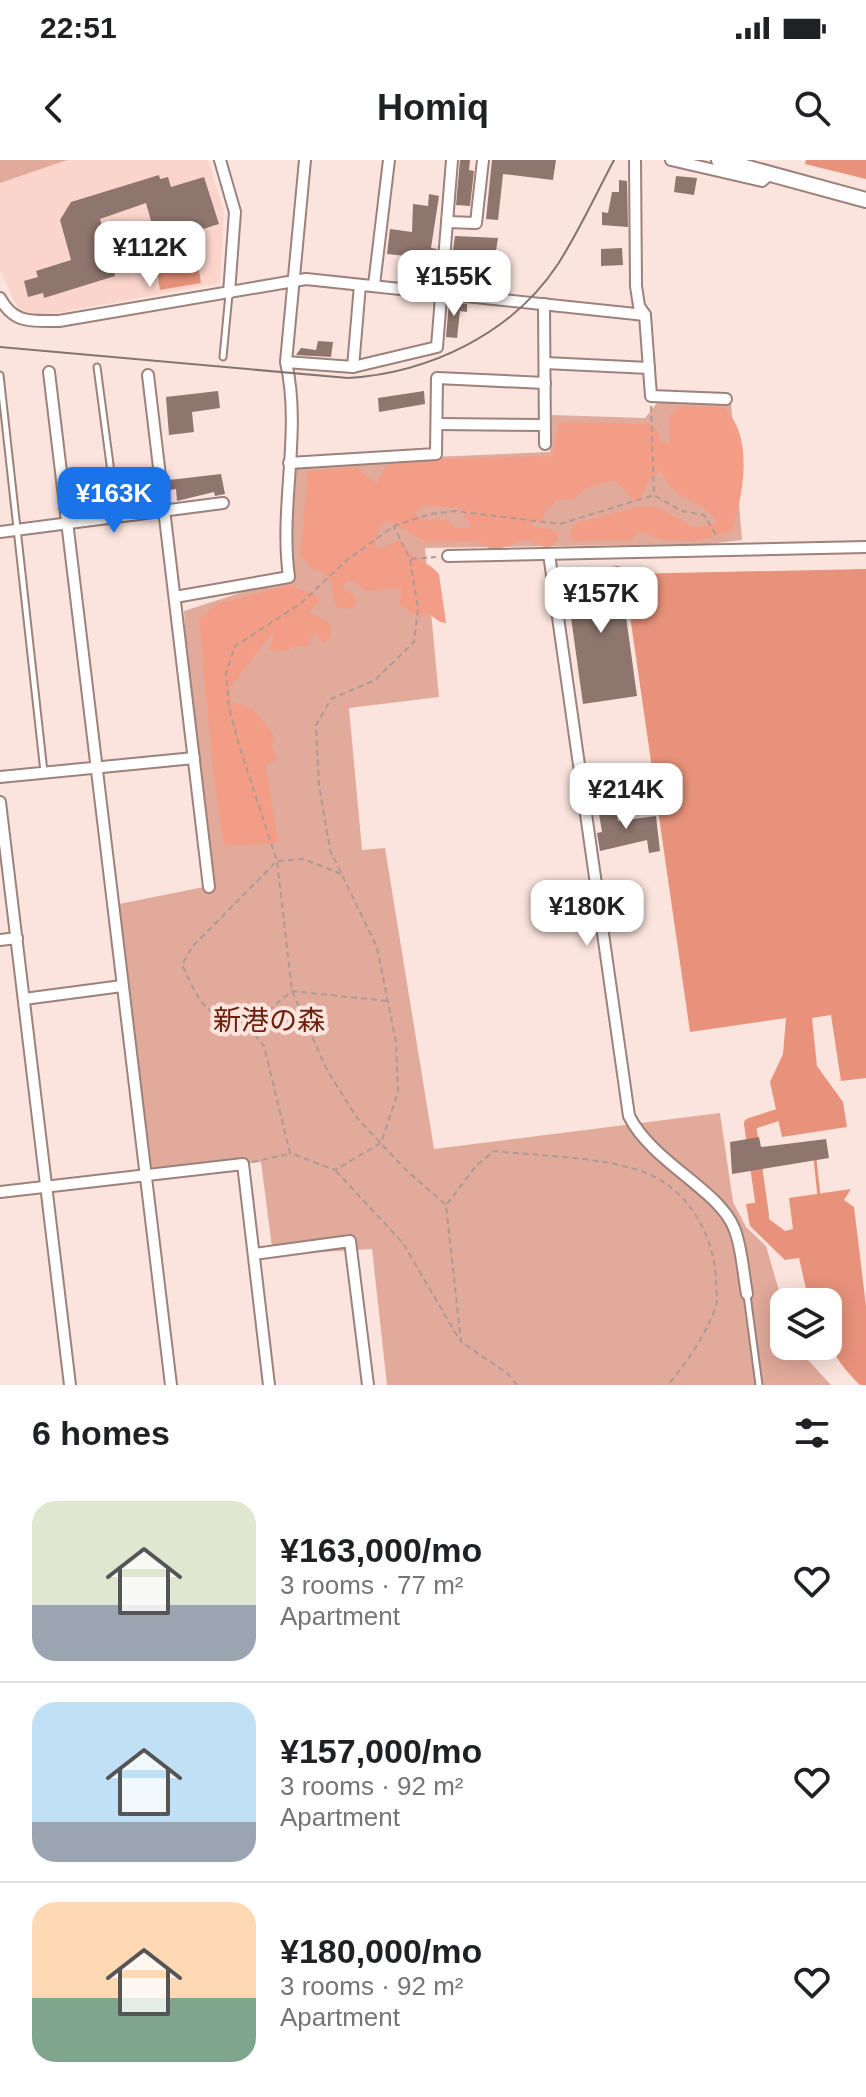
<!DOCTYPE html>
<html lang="en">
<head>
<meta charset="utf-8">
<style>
  body { margin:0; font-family:Arial,"Noto Sans JP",sans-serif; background:#f6f6f6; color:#202124; height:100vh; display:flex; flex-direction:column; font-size:30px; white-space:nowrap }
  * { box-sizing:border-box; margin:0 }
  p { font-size:26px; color:#757577 }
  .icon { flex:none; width:44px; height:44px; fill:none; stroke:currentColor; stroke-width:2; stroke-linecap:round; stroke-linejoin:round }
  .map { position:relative; height:1225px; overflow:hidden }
  .panel { display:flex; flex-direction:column; background:#fff; flex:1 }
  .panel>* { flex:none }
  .fabs { position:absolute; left:770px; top:1128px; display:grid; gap:16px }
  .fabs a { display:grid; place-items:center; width:72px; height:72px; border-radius:16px; background:#fff; box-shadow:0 4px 20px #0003; font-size:40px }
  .price { position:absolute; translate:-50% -68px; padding:0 18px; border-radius:16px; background:#fff; color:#222; font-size:26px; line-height:52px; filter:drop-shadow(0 2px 4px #0008) }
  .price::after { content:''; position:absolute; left:50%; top:48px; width:24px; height:18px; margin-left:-12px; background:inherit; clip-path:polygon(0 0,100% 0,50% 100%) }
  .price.on { background:#1a73e8; color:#fff }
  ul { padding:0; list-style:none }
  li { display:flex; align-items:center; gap:24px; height:200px; padding:0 32px }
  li+li { border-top:2px solid #e0e0e0 }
  li span { display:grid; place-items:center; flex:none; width:224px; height:160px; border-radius:24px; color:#555 }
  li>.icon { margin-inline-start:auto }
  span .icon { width:96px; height:96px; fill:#fffc; stroke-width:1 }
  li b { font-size:34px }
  h2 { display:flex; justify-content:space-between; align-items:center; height:96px; padding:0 32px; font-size:34px }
  .status { display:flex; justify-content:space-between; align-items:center; height:56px; padding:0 40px; background:#fff; direction:ltr }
  .status svg { height:22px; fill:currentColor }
  header { display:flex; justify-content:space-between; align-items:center; height:104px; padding:0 32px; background:#fff; font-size:36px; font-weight:700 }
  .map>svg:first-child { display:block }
</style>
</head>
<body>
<div class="status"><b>22:51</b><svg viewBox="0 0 49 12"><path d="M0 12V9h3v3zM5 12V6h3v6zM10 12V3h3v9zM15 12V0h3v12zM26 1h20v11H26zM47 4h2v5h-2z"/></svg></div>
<header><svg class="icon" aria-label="back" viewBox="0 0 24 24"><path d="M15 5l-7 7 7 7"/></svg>Homiq<svg class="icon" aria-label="search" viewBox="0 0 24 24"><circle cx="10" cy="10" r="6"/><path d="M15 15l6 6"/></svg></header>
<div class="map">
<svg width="866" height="1225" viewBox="0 0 866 1225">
  <rect width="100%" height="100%" fill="#fbe4dd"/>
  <polygon fill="#fbd5cb" points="0,0 208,0 224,52 220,123 45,155 19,151 0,110"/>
  <g fill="#e1aa9b">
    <polygon points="0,0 67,0 0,23"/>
    <polygon points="657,243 731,243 742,380 708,384 425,388 439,537 349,548 362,690 385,688 434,989 720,953 733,1042 746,1067 766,1086 784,1148 784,1186 801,1186 808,1200 831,1225 387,1225 372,1089 273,1095 261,1002 146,1015 114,745 209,726 194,598 184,451 289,417 289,303 550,292 552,255 645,258"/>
  </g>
  <g fill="#f49d86" fill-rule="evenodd">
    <path d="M679,246L723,247C755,275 743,335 732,371L697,381L662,380L639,371L633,380L572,381L571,369L576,363L638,347H657L696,368L717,363C704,339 670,340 661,310L647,323L640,340L634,341L615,320L586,328L573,340L556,339L554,345L547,347L543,359L529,365L556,371L558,380L548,389C516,371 521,386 492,390L477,381L426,382L387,360L380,367L375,386L379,389L401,380C415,404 427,399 439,414L446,463L440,462L425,451L421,458L400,445L401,428L366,431L354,421H347L342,427L353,435L357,443L349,449L335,446L331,422L323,411L312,409L300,395L308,311L356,307L376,324L390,301L553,296L559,262L649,264L657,269L660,282L670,284L669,257ZM425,345L461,349L472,367L456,368L447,360L421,359L414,353Z"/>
    <polygon points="289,425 316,435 320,441 309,452 331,464 331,476 325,484 314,472 316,467 308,486 289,486 290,491 269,490 274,471 229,529 231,542 253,549 274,575 272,586 277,599 266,606 278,683 224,686 213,611 199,459 219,443"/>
  </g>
  <g fill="#e8927b">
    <polygon points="806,0 866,0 866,19 805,4"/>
    <polygon points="197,99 201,123 160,130 156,105"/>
    <polygon points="866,409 866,918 841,921 831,855 812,858 817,906 843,942 847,967 782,977 770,922 783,894 786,858 690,872 624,414"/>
    <path d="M851,1029L844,1040L854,1047L866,1146V1225H860C829,1194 828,1184 828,1142H809L799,1098L785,1100L750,1066L746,1044L766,1041L769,1059L785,1071L793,1069L789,1038Z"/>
  </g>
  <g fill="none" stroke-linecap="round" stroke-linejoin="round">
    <polyline stroke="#e8927b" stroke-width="3" points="815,999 819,1036"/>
    <polyline stroke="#e8927b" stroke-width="12" points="763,1055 750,964 790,951"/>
  </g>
  <g fill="#8e756e" fill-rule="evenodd">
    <polygon points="460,0 470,0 469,10 474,11 470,46 456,45"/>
    <polygon points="492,0 556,0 553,20 503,14 498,60 486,59"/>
    <path d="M159,15L160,19L168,17L171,27L204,17L219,64L132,91L134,99L127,101L128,106L114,110L115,116L44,138L43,133L28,137L24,121L38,117L36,111L71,100L60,60L71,42ZM146,43L155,75L109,89L100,59Z"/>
    <polygon points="676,16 697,18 694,35 674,32"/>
    <polygon points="619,20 627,21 628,67 602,65 602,52 608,53 612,32 619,32"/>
    <polygon points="429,34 439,36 431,88 437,89 436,99 387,94 390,69 412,72 413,44 428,46"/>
    <polygon points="455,76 498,78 496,91 453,90"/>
    <polygon points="622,88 623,105 601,106 601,89"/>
    <polygon points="451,113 496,116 495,130 451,126"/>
    <polygon points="449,142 467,144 467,152 460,151 457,178 446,177"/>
    <polygon points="318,181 333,182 331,197 296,195 301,188 316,190"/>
    <polygon points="218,231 220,248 192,252 194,272 169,275 166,237"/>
    <polygon points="424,231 425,244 379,252 378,238"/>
    <polygon points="221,314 225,334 215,336 214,332 177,341 176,329 170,330 169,320"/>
    <polygon points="619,406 637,536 583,544 565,414"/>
    <polygon points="615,644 618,661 656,656 660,691 649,693 647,680 600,691 597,673 602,672 598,648"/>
    <polygon points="759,977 761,987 826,979 829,998 732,1014 730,982"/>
  </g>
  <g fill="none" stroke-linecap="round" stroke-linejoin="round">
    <g stroke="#9c827b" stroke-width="9">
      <g id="lane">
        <polyline points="223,197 229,134"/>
        <polyline points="97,207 117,357"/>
        <polyline points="0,215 44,612"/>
        <polyline points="747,1135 759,1225"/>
      </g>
    </g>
    <g stroke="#9c827b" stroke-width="14">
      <g id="street">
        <polyline points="220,0 235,52 229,133"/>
        <polyline points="635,0 636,126 639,146 645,155 651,236 726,239"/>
        <polyline points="671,0 762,21 770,14"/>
        <polyline points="447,62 476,63 483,0"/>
        <polyline points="374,125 389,0"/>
        <path d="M0,138C14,164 31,161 59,161L306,119L645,155"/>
        <polyline points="544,144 545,284"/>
        <polyline points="286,202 353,207 437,187 452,0"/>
        <polyline points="545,203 649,208"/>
        <polyline points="353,207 360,125"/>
        <polyline points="49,212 171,1225"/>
        <polyline points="148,215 209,727"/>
        <polyline points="438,264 544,265"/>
        <polyline points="289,303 436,294 437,218 545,223"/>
        <polyline points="0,372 223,343"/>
        <path d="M549,394L629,956C652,1002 719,1030 734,1068C742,1087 743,1113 747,1134"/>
        <polyline points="448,396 866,387"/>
        <path d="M175,437L289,417C279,346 302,272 286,202L305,0"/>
        <polyline points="0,617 194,598"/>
        <polyline points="0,642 70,1225"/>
        <polyline points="0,780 17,778"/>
        <polyline points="24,839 122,826"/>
        <polyline points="0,1032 243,1004 269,1225"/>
        <polyline points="254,1094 350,1081 368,1225"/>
      </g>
    </g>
    <g stroke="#9c827b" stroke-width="18">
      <polyline id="secondary" points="719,0 866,40"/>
    </g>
    <g stroke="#ae9b96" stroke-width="2" stroke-dasharray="6 4" stroke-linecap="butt">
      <polyline points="651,246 654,335"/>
      <polyline points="411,399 436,397"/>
      <path d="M341,714L304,699L277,701L192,787L182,805C203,849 202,851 248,867L292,831L387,841"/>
      <polyline points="248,867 264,886 290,993 335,1010 381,983 398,932 396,882 377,787 330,690 319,625 316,565 331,539 375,520 414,482 418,449 410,399 394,367"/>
      <polyline points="252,1002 289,994"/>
      <polyline points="336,1011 403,1083 459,1179"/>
      <path d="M447,1044L476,1006L494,991C539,996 614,997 653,1016C693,1036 715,1080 716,1122C716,1129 718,1139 716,1146C706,1175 687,1202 668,1225"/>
      <polyline points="517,1225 507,1213 461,1182 446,1045 406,1010 357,958 327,910 292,831 277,701 239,585 229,548 226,513 235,486 300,444 347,400 394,366 430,354 455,351 560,364 654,335 681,351 704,355 718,378"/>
    </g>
    <use href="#lane" stroke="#fff" stroke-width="5"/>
    <use href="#street" stroke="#fff" stroke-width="10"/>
    <use href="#secondary" stroke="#fff" stroke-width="14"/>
    <path stroke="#847470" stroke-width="2" d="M0,187L348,218C429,213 512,174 558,104C579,71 596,34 614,0"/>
  </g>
  <g text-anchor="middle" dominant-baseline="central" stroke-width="8" stroke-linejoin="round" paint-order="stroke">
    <g font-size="28" fill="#6d210d" stroke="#fbe4dd">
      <text x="269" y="860">新港の森</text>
    </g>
  </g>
</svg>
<div class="fabs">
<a><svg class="icon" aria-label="layers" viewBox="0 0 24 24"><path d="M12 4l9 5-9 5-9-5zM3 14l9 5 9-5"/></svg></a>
</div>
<b class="price" style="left:150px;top:129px">¥112K</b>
<b class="price" style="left:454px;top:158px">¥155K</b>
<b class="price on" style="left:114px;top:375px">¥163K</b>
<b class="price" style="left:601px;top:475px">¥157K</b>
<b class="price" style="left:626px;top:671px">¥214K</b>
<b class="price" style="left:587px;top:788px">¥180K</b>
</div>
<section class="panel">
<h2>6 homes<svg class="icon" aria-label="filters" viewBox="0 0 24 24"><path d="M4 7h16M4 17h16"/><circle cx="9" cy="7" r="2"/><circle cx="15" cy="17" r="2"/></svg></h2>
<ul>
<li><span style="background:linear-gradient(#dfe7d0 65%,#9aa5b1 0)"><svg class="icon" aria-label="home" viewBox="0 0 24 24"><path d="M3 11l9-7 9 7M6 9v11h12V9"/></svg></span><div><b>¥163,000/mo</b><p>3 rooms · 77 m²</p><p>Apartment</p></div><svg class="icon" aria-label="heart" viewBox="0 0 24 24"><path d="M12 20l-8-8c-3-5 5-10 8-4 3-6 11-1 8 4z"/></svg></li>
<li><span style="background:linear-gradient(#bfe0f5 75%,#9aa5b1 0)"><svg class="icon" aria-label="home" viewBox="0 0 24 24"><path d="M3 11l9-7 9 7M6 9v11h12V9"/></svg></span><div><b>¥157,000/mo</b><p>3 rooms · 92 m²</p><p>Apartment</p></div><svg class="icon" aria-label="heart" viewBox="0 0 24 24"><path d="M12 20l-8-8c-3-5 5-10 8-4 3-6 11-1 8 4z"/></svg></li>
<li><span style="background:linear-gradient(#ffd9b3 60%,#7fa58c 0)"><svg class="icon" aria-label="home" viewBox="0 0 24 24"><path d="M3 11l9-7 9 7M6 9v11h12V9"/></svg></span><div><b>¥180,000/mo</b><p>3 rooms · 92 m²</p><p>Apartment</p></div><svg class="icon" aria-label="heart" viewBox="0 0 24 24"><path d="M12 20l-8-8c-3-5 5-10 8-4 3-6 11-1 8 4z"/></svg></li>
</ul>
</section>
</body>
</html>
